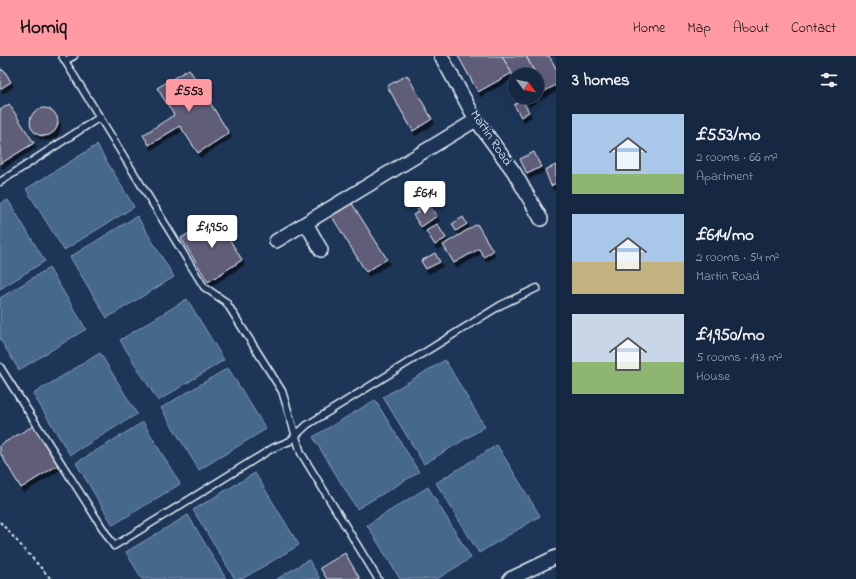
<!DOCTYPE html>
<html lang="en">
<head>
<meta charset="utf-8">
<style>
  body { margin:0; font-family:"Indie Flower",sans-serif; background:#23344c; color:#f1f3f6; height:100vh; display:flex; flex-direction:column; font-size:15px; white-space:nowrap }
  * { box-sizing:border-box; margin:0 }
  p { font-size:13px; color:#9ea6b1 }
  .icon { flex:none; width:22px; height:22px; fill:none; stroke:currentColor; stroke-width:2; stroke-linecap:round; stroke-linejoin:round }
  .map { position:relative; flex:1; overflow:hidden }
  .panel { display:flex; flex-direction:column; background:#162841; width:300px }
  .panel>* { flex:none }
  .needle { width:26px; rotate:122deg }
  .fabs { position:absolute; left:508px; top:12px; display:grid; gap:8px }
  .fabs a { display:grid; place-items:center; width:36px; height:36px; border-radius:50%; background:#162841; box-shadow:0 4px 16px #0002,0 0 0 1px #35445a; font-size:20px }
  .price { position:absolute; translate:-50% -34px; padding:0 9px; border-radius:4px; background:#fff; color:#222; font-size:13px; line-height:26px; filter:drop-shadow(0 1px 2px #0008) }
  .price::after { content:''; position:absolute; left:50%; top:24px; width:12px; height:9px; margin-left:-6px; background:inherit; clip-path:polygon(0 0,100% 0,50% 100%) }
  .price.active { background:#ff9aa2; color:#111 }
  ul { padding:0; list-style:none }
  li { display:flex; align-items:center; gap:12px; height:100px; padding:0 16px }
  li span { display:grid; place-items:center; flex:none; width:112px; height:80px; border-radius:0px; color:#555 }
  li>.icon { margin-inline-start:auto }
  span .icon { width:48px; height:48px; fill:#fffc; stroke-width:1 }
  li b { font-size:17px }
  h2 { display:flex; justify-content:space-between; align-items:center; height:48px; padding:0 16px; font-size:17px }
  header { display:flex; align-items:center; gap:24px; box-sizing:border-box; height:56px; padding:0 20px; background:#ff9aa2; color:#111 }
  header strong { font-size:19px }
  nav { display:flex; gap:22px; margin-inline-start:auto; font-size:14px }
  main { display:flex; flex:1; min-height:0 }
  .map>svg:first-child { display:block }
</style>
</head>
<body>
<header>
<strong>Homiq</strong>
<nav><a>Home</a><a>Map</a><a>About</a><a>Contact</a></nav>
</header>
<main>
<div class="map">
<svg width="556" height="523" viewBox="0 0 556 523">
  <defs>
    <filter id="shadow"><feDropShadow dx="2.5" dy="4.5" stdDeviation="0" flood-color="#0009"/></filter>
  </defs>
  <rect width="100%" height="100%" fill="#1d3557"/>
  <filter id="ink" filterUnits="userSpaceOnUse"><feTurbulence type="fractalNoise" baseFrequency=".025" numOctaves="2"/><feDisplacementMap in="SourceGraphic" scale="8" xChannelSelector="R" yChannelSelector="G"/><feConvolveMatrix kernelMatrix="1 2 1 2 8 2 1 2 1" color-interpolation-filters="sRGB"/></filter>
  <g filter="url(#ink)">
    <g fill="#44678b" stroke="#869eb7">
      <polygon points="97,89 134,151 64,194 26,133"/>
      <polygon points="8,144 45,205 0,233 0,148"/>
      <polygon points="137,160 174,221 107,262 70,201"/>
      <polygon points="49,212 86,273 19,314 0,283 0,242"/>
      <polygon points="187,243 224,304 158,345 120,284"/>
      <polygon points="100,297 137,358 70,399 33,338"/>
      <polygon points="445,304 485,371 424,408 383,341"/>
      <polygon points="228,312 266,373 199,414 161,352"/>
      <polygon points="375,344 419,416 357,453 313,381"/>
      <polygon points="143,366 180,428 113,469 76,407"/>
      <polygon points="497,389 540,460 479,497 436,427"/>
      <polygon points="255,417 299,489 242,523 235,523 193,454"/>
      <polygon points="428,431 471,502 437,523 400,523 367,469"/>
      <polygon points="188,459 226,523 142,523 126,496"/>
      <polygon points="309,504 320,523 277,523 308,504"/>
    </g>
    <g fill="#615d79" stroke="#e8f1f8" filter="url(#shadow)">
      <polygon points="458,0 502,0 512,17 478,36"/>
      <polygon points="502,0 526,0 536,19 515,19 515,23"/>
      <polygon points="526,0 549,0 556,12 556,29 545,35"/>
      <polygon points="0,11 2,15 4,14 11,26 0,33"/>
      <polygon points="189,13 229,77 198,97 180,70 149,89 143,79 174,59 157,32"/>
      <polygon points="407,19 432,63 413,75 387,30"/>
      <polygon points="537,20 545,35 537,40"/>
      <polygon points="524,41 535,41 527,46"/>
      <polygon points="522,44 529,56 521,61 514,49"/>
      <polygon points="9,48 34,87 0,108 0,54"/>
      <circle cx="44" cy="66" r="14"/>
      <polygon points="534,96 541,111 527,118 520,103"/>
      <polygon points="556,109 556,127 551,130 545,114"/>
      <polygon points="351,146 387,203 366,216 331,159"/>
      <polygon points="428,147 437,160 421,171 413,159 419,156 417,153"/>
      <polygon points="216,161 242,204 208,226 181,182"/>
      <polygon points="463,161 467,168 456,175 452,168"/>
      <polygon points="437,168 446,182 435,189 426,175"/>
      <polygon points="477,168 493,195 484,201 479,193 454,207 443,189"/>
      <polygon points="435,197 440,206 426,213 421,205"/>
      <polygon points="33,370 58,409 21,432 0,397 0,389"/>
      <polygon points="345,497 360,523 327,523 320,512"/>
    </g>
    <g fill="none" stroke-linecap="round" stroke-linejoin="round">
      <g stroke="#e8f1f8" stroke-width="9">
        <g id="service">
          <polyline points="62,0 204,231 226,246 282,335 301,397 378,523"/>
          <polyline points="65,5 74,0"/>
          <polyline points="0,126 100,61"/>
          <polyline points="0,311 114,490 273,392 290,385 307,369 501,249 537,232"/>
        </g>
      </g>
      <g stroke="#e8f1f8" stroke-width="16">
        <g id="minor">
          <polyline points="441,0 476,64 514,116 541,163"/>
          <polyline points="306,167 321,194"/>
          <polyline points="276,185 476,64"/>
          <polyline points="510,523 556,501"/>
        </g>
      </g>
      <polyline stroke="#e8f1f8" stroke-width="2" stroke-dasharray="3 3" stroke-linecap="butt" points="0,466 51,523"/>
      <use href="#service" stroke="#1d3557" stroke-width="6"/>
      <use href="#minor" stroke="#1d3557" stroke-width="13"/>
    </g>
  </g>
  <g text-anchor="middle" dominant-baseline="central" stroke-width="3.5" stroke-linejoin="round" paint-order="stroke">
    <g font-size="13" fill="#e8f1f8" stroke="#1d3557">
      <text transform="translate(491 82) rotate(56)">Martin Road</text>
    </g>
  </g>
</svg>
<div class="fabs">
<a><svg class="needle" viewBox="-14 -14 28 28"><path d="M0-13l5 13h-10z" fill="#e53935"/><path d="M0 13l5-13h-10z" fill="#9ea6b1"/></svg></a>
</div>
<b class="price active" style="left:189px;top:57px">£553</b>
<b class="price" style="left:425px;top:159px">£614</b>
<b class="price" style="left:212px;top:193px">£1,950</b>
</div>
<section class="panel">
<h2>3 homes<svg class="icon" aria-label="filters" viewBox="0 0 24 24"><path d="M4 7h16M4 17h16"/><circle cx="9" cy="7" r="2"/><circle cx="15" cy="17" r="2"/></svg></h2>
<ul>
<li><span style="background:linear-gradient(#a9c7e8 75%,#8fb573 0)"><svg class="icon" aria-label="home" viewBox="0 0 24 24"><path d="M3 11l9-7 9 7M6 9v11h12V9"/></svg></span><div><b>£553/mo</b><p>2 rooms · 66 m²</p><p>Apartment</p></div></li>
<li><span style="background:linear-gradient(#a9c7e8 60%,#c2b280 0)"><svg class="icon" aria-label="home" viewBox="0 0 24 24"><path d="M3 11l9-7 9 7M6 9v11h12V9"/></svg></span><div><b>£614/mo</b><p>2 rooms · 54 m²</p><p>Martin Road</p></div></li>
<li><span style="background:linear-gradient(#c9d6e8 60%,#8fb573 0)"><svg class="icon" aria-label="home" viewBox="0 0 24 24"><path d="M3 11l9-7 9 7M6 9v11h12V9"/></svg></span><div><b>£1,950/mo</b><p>5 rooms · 173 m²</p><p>House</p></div></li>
</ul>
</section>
</main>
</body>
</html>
